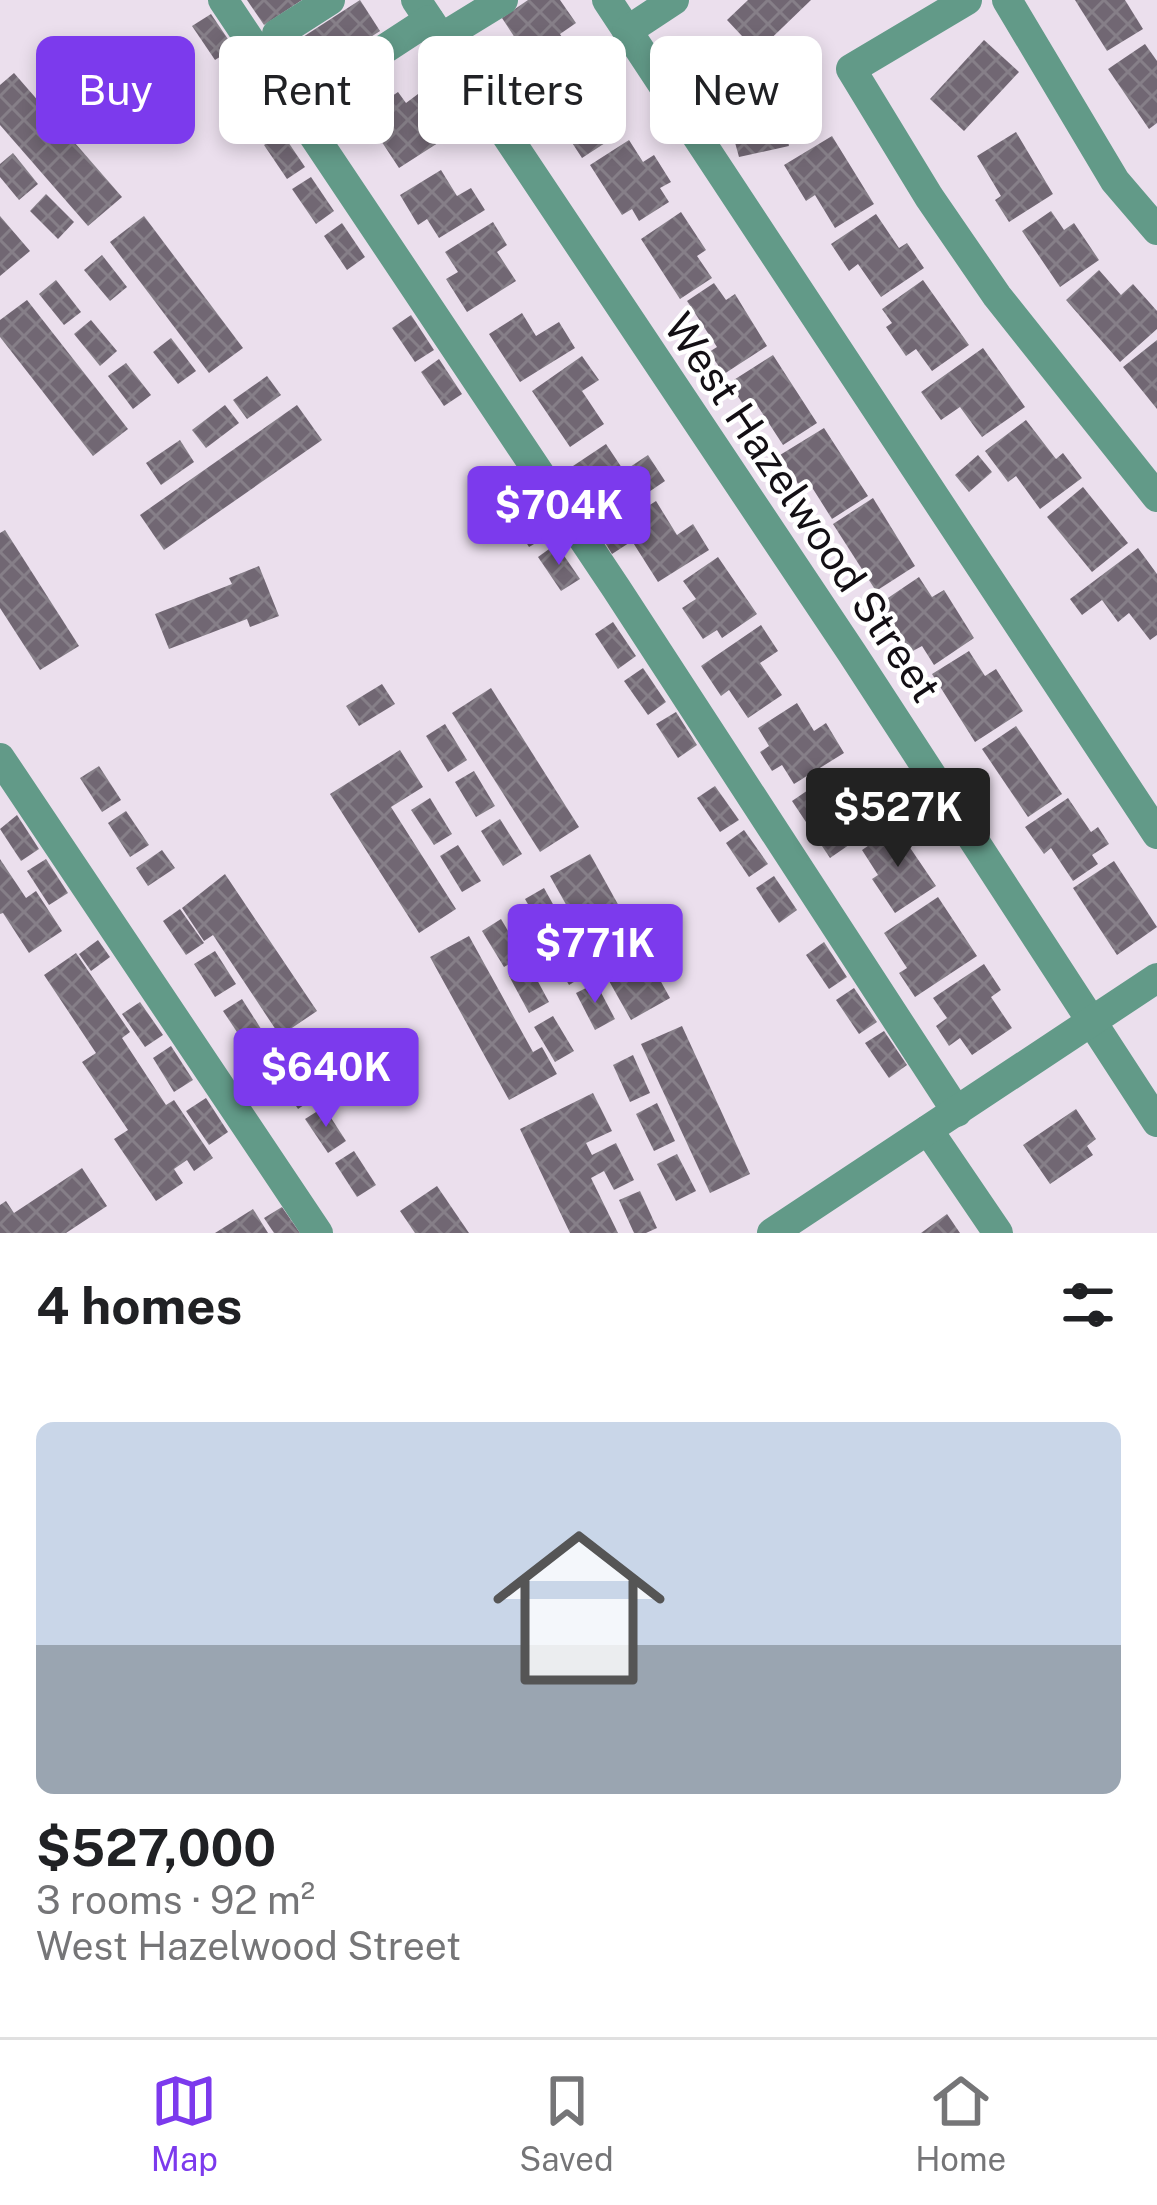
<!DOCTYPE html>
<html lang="en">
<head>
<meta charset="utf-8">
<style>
  body { margin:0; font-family:"Public Sans",sans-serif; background:#f6f6f6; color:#202124; height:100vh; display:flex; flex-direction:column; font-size:45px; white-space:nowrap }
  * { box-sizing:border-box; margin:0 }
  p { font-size:39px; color:#757577 }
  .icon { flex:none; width:66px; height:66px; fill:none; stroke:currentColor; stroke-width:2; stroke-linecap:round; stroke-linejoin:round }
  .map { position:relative; height:1233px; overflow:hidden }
  .details { display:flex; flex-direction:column; background:#fff; flex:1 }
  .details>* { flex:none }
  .top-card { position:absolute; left:36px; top:36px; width:1086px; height:108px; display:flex; gap:24px }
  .price { position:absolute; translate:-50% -102px; padding:0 27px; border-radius:12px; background:#7c3aed; color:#fff; font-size:39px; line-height:78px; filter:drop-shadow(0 3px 6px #0008) }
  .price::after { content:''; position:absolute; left:50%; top:72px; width:36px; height:27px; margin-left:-18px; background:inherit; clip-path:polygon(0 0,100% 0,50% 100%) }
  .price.on { background:#222; color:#fff }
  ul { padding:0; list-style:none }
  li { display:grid; align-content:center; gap:24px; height:636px; padding:0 36px }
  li+li { border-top:3px solid #e0e0e0 }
  li span { display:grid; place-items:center; height:372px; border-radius:18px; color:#555 }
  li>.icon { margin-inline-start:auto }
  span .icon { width:216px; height:216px; fill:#fffc; stroke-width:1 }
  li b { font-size:51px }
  h2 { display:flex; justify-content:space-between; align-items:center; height:144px; padding:0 36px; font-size:51px }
  .tag { padding:0 42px; border-radius:18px; background:#fff; box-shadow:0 6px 18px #0003; font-size:42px; line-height:108px }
  .tag.on { background:#7c3aed; color:#fff }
  .dock { display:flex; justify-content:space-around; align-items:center; height:168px; border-top:3px solid #e0e0e0; background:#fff; font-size:33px; color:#757577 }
  .dock a { display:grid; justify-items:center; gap:6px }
  .dock .on { color:#7c3aed }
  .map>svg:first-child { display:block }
</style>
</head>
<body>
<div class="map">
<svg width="1157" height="1233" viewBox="0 0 1157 1233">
  <defs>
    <pattern id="building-cross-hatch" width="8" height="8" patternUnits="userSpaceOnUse" patternTransform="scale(3)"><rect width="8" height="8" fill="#716773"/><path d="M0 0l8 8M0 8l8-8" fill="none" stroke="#867f88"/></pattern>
  </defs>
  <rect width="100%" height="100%" fill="#ebdfed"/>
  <g fill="url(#building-cross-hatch)">
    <polygon points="247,0 302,0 264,25"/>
    <polygon points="360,0 380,31 306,79 286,48"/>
    <polygon points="528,0 560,0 576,23 560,34 575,56 533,84 515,56 523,50 502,18"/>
    <polygon points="748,0 811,0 757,52 727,20"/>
    <polygon points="1075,0 1125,0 1143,29 1107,51"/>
    <polygon points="211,14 234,48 215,60 192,26"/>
    <polygon points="984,40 1019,72 964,131 930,99"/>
    <polygon points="1145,44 1157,61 1157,123 1149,129 1108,69"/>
    <polygon points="692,50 713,83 689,98 669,65"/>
    <polygon points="600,52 622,87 605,98 625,130 582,158 563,129 572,123 547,86"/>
    <polygon points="241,60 263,94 244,107 221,73"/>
    <polygon points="733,66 735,75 763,68 775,121 784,119 789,146 739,157 715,70"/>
    <polygon points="14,73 122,197 88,226 0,125 0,85"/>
    <polygon points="398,92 406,103 418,94 433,117 427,121 441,141 399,168 364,115"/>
    <polygon points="1016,132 1053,194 1009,222 995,200 1001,196 977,156"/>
    <polygon points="282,133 305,167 287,179 264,145"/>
    <polygon points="832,136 874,204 835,228 815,195 806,201 784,165"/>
    <polygon points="629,140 643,162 654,155 671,182 660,188 669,202 639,221 632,209 622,215 590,165"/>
    <polygon points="13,153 38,184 19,200 0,177 0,164"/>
    <polygon points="441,170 457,196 471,188 485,210 439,238 427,219 418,225 400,195"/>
    <polygon points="311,177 334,211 316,224 292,189"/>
    <polygon points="46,194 74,222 58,239 30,211"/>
    <polygon points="1051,211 1064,230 1074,223 1099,260 1060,287 1022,231"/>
    <polygon points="681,212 706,250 697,256 712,278 680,299 641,239"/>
    <polygon points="876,214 899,248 907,243 924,268 881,297 858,264 849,271 831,244"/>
    <polygon points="0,216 30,251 0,276"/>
    <polygon points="144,216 243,348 209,373 110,242"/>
    <polygon points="493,222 507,245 497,252 516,281 467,312 446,279 458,272 445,252"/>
    <polygon points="342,223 365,257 347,270 324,236"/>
    <polygon points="102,255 127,287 110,301 84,270"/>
    <polygon points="1099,270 1121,295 1133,284 1157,311 1157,329 1120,362 1066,300"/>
    <polygon points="56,280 81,312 64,325 39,294"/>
    <polygon points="923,280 969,345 932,371 916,349 906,356 886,327 892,323 882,309"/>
    <polygon points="714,283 726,300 735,294 767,346 724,374 709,352 717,347 687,301"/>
    <polygon points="27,300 128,429 93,456 0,337 0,320"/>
    <polygon points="522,313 536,336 559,322 575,348 520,382 489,334"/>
    <polygon points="411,315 434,350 415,362 392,328"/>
    <polygon points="91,320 117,351 100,366 74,334"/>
    <polygon points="171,338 196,371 178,384 153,352"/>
    <polygon points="1157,340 1157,409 1123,367"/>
    <polygon points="983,348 1025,407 982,437 960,407 941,420 921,392"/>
    <polygon points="773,355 817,423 783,445 757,405 747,410 729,383"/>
    <polygon points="582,356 599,380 582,391 604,424 570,447 532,391"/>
    <polygon points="439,359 462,394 444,406 421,372"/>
    <polygon points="126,363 151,395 133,409 108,376"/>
    <polygon points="267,376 281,395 247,419 233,400"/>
    <polygon points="225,405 239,423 206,448 192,430"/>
    <polygon points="297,405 322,440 164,550 140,515"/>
    <polygon points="1026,420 1056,459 1063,453 1082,478 1040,509 1016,476 1008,482 985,451"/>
    <polygon points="824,428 868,496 832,519 808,481 800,487 780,455"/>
    <polygon points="180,440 194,462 161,485 146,463"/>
    <polygon points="606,444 624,471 648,455 665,481 609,519 573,466"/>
    <polygon points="978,455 992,472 969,492 955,475"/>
    <polygon points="1083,487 1128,543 1092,572 1047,517"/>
    <polygon points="873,498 915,566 876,591 833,524"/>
    <polygon points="527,500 548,536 529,547 507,512"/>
    <polygon points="656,501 677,535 693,524 709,550 658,582 632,541 612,554 601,536"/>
    <polygon points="5,530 79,646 40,670 0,608 0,533"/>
    <polygon points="556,544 580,579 561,591 538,557"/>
    <polygon points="1138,548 1157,574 1157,635 1150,640 1129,613 1118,622 1102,600 1082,615 1070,599"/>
    <polygon points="718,557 757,614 722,638 717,630 703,639 682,608 696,599 683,581"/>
    <polygon points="259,566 279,616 250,627 247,619 169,649 155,614 232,584 229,578"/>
    <polygon points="919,577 932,597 944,590 974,638 934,665 922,646 911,652 879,604"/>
    <polygon points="613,622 636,656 618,669 595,634"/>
    <polygon points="761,625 778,651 760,663 782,695 748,718 729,690 721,696 701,666"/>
    <polygon points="969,651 985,676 996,669 1023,711 975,742 932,674"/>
    <polygon points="643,668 666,702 648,715 624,681"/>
    <polygon points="382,684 395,704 359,726 346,706"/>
    <polygon points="491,688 579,827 540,852 452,713"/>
    <polygon points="797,703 814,731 826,723 844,753 794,784 782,765 772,771 760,752 769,746 758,728"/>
    <polygon points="676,712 697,745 678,758 656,724"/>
    <polygon points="445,724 467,760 448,772 426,736"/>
    <polygon points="1016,726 1062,794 1028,817 982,749"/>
    <polygon points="400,750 423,787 391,807 456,909 419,933 330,794"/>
    <polygon points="99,766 121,800 102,812 80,778"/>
    <polygon points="839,769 860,801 872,794 888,818 830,858 792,801"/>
    <polygon points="474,771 495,806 476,817 455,782"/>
    <polygon points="715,786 739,820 720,832 697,798"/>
    <polygon points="430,798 452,834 434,845 411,810"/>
    <polygon points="1068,798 1091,832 1098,827 1109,844 1092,855 1098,864 1073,881 1051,848 1044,854 1025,827"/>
    <polygon points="126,811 149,845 130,857 108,823"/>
    <polygon points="17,815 39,849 21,861 0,829"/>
    <polygon points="500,819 522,854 503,866 481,831"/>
    <polygon points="896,827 936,886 895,913 872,879 878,875 862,850"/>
    <polygon points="744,830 768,864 749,877 726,843"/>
    <polygon points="458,845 481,881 462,892 440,856"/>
    <polygon points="162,850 175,868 148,886 136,868"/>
    <polygon points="590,854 670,998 631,1020 550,876"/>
    <polygon points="0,859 26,898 36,891 62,931 29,953 3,913 0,914"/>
    <polygon points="46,859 68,893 49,905 27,871"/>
    <polygon points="1114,861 1157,927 1117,955 1073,888"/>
    <polygon points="225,874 317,1011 280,1036 213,935 204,941 182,908"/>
    <polygon points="774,876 797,910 779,923 756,888"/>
    <polygon points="544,888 564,924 545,934 525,899"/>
    <polygon points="938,897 977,956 915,997 899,973 907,968 884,933"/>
    <polygon points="180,909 204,943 186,955 163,921"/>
    <polygon points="501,919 523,956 504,967 482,931"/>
    <polygon points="469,936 533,1052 542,1047 557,1074 509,1100 430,957"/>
    <polygon points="568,938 589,973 569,985 548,949"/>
    <polygon points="98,940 110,957 91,971 79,954"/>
    <polygon points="824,942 847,977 829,989 806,955"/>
    <polygon points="215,951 236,984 215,997 194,964"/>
    <polygon points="76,953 130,1032 122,1038 166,1105 174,1100 213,1158 194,1171 187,1160 174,1169 183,1183 156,1201 114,1139 128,1130 82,1062 96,1053 44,975"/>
    <polygon points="984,964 1001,990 991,997 1012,1028 972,1055 960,1038 949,1046 936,1026 947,1018 933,998"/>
    <polygon points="529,965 549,1002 529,1013 509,976"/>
    <polygon points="596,983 615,1019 595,1030 576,993"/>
    <polygon points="854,988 877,1022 859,1034 836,1000"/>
    <polygon points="242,999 263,1032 245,1044 223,1011"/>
    <polygon points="140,1002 163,1035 145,1047 122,1014"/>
    <polygon points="553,1016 574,1051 555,1062 534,1027"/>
    <polygon points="682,1026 750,1174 710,1193 641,1044"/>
    <polygon points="884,1031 907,1065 889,1078 865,1043"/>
    <polygon points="171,1046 193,1080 174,1092 153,1058"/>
    <polygon points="633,1055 650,1093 630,1102 613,1065"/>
    <polygon points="294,1063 316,1097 298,1109 276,1075"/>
    <polygon points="593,1093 612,1131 586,1143 592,1155 616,1143 634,1180 614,1190 604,1171 591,1178 618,1233 570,1233 520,1129"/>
    <polygon points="206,1098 228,1132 209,1145 186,1111"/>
    <polygon points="657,1103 675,1141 654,1151 636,1114"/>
    <polygon points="324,1107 346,1141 328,1153 305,1119"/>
    <polygon points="1076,1109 1096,1139 1087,1146 1093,1155 1050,1184 1023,1145"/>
    <polygon points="354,1151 376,1185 357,1197 335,1163"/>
    <polygon points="677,1154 696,1191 676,1201 657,1164"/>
    <polygon points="82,1168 107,1206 66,1233 0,1233 0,1205 6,1201 14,1213"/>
    <polygon points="437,1186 469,1233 415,1233 400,1211"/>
    <polygon points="640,1191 657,1228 646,1233 634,1233 619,1200"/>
    <polygon points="282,1207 300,1233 274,1233 264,1218"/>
    <polygon points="253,1209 268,1233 215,1233"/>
    <polygon points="947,1214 960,1233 921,1233"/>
  </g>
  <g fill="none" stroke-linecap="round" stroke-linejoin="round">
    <g stroke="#629a88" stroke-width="30">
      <polyline points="223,0 616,588 957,1112"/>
      <polyline points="416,0 852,653 1157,1122"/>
      <polyline points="607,0 1157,834"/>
      <polyline points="967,0 851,69 929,197 997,296 1157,497"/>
      <polyline points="1007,0 1115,181 1157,230"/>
      <polyline points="627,31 674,0"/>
      <polyline points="277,34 330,0"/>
      <polyline points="441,38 503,0"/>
      <polyline points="320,91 429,20"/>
      <polyline points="0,758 318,1233"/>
      <polyline points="928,1130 998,1233"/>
      <polyline points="772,1233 1157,978"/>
    </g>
  </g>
  <g text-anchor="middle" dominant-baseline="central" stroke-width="9" stroke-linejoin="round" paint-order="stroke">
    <g font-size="42" fill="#130f14" stroke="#fff">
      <text transform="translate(803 507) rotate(56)">West Hazelwood Street</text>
    </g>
  </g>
</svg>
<b class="price" style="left:559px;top:568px">$704K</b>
<b class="price on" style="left:898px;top:870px">$527K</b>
<b class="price" style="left:595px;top:1006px">$771K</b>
<b class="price" style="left:326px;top:1130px">$640K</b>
<div class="top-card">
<a class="tag on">Buy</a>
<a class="tag">Rent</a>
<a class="tag">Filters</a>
<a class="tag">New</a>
</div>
</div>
<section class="details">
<h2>4 homes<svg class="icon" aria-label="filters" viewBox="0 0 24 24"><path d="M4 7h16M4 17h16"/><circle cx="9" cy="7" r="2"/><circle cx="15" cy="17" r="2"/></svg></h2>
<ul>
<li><span style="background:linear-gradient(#c9d6e8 60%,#9aa5b1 0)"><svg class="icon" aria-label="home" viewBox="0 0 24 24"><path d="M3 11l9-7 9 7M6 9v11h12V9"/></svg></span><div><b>$527,000</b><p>3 rooms · 92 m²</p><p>West Hazelwood Street</p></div></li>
</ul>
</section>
<nav class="dock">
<a class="on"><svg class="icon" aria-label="map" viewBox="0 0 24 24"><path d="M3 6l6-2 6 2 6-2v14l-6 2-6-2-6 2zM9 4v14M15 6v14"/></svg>Map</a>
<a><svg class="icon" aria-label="saved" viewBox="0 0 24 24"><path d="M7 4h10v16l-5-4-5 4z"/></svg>Saved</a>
<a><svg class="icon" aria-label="home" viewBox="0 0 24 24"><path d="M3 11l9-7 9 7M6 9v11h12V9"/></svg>Home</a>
</nav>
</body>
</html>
